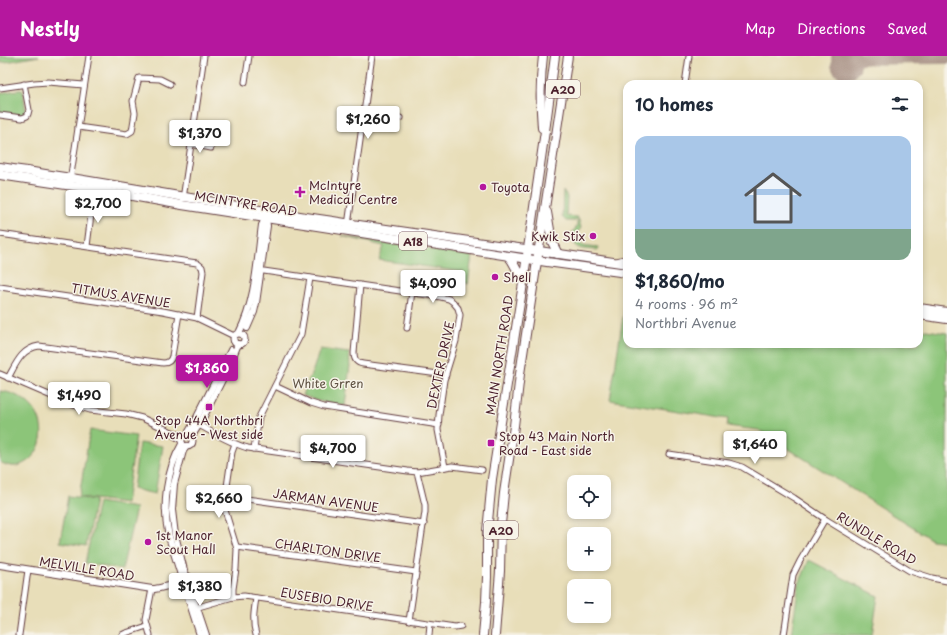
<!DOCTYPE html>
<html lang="en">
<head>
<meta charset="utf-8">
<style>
  body { margin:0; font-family:"Playpen Sans",sans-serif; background:#f2f2f3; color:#1f2937; height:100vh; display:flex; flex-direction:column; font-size:15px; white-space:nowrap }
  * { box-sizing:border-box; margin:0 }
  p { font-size:13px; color:#747a83 }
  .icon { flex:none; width:22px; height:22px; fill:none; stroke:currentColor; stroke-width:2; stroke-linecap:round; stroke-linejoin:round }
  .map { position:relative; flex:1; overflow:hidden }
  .sheet { position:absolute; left:623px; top:24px; width:300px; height:268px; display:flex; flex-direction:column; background:#fff; border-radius:12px; box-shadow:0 2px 6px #0003 }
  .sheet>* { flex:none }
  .controls { position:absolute; left:567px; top:419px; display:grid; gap:8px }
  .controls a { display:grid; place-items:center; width:44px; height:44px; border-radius:8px; background:#fff; box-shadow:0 2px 6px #0003; font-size:20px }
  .price { position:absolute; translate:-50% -34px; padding:0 9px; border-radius:4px; background:#fff; color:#222; font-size:13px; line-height:26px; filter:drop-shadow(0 1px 2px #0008) }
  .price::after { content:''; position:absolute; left:50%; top:24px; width:12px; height:9px; margin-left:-6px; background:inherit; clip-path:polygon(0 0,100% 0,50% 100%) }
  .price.selected { background:#b5179e; color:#fff }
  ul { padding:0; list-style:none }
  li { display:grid; align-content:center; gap:8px; height:212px; padding:0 12px }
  li span { display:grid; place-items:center; height:124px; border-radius:12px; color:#555 }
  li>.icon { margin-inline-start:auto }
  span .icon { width:72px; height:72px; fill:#fffc; stroke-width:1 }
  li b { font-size:17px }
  h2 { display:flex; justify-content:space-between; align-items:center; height:48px; padding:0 12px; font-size:17px }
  header { display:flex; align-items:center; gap:24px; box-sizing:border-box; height:56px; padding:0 20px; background:#b5179e; color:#fff }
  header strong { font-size:19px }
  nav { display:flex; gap:22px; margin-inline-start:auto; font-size:14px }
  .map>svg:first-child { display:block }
</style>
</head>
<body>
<header>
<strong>Nestly</strong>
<nav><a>Map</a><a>Directions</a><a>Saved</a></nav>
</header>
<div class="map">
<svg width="947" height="579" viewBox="0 0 947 579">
  <rect width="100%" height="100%" fill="#f7f3e8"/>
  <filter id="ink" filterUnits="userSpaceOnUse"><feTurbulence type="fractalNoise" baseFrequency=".025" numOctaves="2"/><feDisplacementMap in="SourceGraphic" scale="8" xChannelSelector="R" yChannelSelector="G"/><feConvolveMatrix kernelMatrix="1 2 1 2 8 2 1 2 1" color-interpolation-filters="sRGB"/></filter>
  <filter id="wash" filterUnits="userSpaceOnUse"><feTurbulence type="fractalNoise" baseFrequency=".012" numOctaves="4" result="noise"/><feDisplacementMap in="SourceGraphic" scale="16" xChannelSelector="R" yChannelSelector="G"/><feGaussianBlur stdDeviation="0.9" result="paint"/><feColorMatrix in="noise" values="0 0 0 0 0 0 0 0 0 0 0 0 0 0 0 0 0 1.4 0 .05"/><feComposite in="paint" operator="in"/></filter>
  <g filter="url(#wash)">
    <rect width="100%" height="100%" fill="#e8deb9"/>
    <g fill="#8cc579" stroke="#6b7252">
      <polygon points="0,0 39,0 0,7"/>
      <polygon points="18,34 21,34 23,35 26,57 26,58 22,59 0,56 0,37"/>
      <polygon points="563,135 567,141 566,159 567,160 577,161 579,163 575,165 566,165 562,161"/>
      <path d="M579,164L581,172L576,178V184L582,189L598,191V194C585,193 574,195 571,179L577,170V166Z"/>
      <polygon points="342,180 472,200 468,228 461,225 462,224 463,216 379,204 384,190"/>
      <polygon points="627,236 627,288 919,288 919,273 947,277 947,486 932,484 759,374 727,370 728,363 610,344"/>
      <polygon points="320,293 349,297 350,309 345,350 318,345 302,339 313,314"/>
      <path d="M0,335C10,336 20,340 28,347C45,361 47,389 29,404C25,407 18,411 12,410C8,410 4,408 0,406Z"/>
      <polygon points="90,374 136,380 126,447 79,441"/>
      <polygon points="139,387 163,390 155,438 133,433"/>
      <polygon points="68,440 95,444 86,490 60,486"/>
      <polygon points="98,446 136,452 122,514 85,507"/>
      <polygon points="809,504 878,540 872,579 791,579 799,528"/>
    </g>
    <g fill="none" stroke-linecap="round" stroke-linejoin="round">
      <polyline stroke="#997e72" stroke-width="12" points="846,3 947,2"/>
      <polyline stroke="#997e72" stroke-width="30" points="846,8 846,0"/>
    </g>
  </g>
  <g filter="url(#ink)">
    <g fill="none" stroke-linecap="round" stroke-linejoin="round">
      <g stroke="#623c40" stroke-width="7">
        <g id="minor">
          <polyline points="245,26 249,0"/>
          <polyline points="685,28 689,0"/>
          <polyline points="0,32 34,27 48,26 84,29"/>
          <polyline points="363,56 400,62"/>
          <polyline points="0,59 22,62 27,60 28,58 29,54 24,28"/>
          <polyline points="78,71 127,78 132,75 135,57 133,45 139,22 160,23 170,28"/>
          <polyline points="191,88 211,92"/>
          <polyline points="70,125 89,0"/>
          <polyline points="183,143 204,0"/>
          <polyline points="348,169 372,0"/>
          <polyline points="0,178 197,207 202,211 203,216 197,262"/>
          <polyline points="87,190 93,143"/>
          <polyline points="617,205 627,202"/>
          <polyline points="257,214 441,241 449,243 453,246 458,252 460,259 456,285 444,324 439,359 438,374 445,411"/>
          <path d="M360,229L354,297C354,303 356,307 363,308L446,319"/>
          <polyline points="0,231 163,255 197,262 234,280"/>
          <polyline points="407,272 412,236"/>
          <polyline points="0,318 70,348 90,354 126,358 142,362 170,375 183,380"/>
          <path d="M8,322C16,308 21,293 39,290L163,307C168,307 171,305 172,300L179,258"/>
          <polyline points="275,330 311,347 324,351 439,369"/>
          <path d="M197,368C212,376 231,388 248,392L408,415L417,416L452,410L482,414"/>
          <polyline points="173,379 181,384"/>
          <polyline points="254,393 259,361 301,278 310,222"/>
          <polyline points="669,398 729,407 742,411 794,442 825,463"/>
          <polyline points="226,440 424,468"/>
          <polyline points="237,491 416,516"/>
          <polyline points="233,541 233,533 236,513 237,493 224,451 232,396 235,388"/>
          <polyline points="195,552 233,541 244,540 455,571 461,570"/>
          <polyline points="409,565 425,456 425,449 417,416"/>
          <polyline points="19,579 28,514"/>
          <polyline points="122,579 126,577 147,570"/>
          <polyline points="150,579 147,568 146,564 152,533"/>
          <path d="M256,579C252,566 254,555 256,542"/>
          <polyline points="429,579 430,568"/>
          <polyline points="784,579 793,519 800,505 825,463 910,515 932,522 947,525"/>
        </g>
      </g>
      <g stroke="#623c40" stroke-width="8">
        <g id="tertiary">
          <polyline points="247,272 254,256 256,247 267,170 266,162"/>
          <path d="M239,277C256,244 257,206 262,169L267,159"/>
          <circle cx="239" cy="283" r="5.5"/>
          <polyline points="187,379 194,367 231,294"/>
          <circle cx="187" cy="385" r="5.5"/>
          <polyline points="192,382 193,378 202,364 230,308 238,288"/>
          <path d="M0,509L152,533C162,533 170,527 181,529"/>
          <polyline points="185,518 175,479 172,454 174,428 183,395 185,392 187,390"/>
          <circle cx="184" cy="524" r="5.5"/>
          <path d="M181,519C177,506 173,494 169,481C162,450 166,415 182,388"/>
          <polyline points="188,528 197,552 206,579"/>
          <polyline points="186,535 200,579"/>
        </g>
      </g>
      <g stroke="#623c40" stroke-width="10">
        <g id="primary">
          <path d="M0,111C89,124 178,140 267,155C387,174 507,190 627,208"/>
          <polyline points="0,119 99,134 182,149 547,206 627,217"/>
          <polyline points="919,252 947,256"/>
          <polyline points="919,259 947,263"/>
        </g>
      </g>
      <g stroke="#623c40" stroke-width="10">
        <g id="trunk">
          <path d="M542,72C540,48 540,24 543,0"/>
          <polyline points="547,156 552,186 558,198"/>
          <polyline points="508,200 512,205 523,225"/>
          <polyline points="483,579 486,546 487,521 487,476 492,423 522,234 546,68 555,0"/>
          <polyline points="495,579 500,515 501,468 504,437 514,370 520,318 568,0"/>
        </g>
      </g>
      <use href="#minor" stroke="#fff" stroke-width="5"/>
      <use href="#tertiary" stroke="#fff" stroke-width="6"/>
      <use href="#primary" stroke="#fff" stroke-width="8"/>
      <use href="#trunk" stroke="#fff" stroke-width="8"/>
    </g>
  </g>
  <g fill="#b5179e" stroke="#f7f3e8" stroke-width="1.5">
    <circle cx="483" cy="131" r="4"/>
    <path d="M298 130h4v4h4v4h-4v4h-4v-4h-4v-4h4z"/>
    <circle cx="593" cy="180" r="4"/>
    <circle cx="495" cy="221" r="4"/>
    <rect x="205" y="347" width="8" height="8" rx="2"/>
    <rect x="487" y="383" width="8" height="8" rx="2"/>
    <circle cx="148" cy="486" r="4"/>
  </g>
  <g text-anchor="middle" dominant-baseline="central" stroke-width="3" stroke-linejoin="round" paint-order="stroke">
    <g fill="#f7f3e8" stroke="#7e5f64" stroke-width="1">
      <rect x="546" y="24" width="34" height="18" rx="3"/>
      <rect x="399" y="176" width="28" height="18" rx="3"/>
      <rect x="484" y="465" width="34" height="18" rx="3"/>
    </g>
    <g font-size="11" font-weight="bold" fill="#4a1f2b">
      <text x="563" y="33">A20</text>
      <text x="413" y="185">A18</text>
      <text x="501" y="474">A20</text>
    </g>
    <g font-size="12" fill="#4a1f2b" stroke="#f7f3e8" text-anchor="start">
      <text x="309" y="129">McIntyre<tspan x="309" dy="14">Medical Centre</tspan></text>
      <text x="491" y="131">Toyota</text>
      <text x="585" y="180" text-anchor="end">Kwik Stix</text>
      <text x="503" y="221">Shell</text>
      <text x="209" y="364" text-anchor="middle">Stop 44A Northbri<tspan x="209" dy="14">Avenue - West side</tspan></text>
      <text x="499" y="380">Stop 43 Main North<tspan x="499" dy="14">Road - East side</tspan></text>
      <text x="156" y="479">1st Manor<tspan x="156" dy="14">Scout Hall</tspan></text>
    </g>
    <g font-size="12" fill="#4a1f2b" stroke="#f7f3e8">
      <text transform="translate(246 147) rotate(9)">MCINTYRE ROAD</text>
      <text transform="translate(121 239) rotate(9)">TITMUS AVENUE</text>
      <text transform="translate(499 299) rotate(-81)">MAIN NORTH ROAD</text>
      <text transform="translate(440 309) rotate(-78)">DEXTER DRIVE</text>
      <text transform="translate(326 444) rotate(8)">JARMAN AVENUE</text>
      <text transform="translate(877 482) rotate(31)">RUNDLE ROAD</text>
      <text transform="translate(328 494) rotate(8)">CHARLTON DRIVE</text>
      <text transform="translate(87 512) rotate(9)">MELVILLE ROAD</text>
      <text transform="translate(327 543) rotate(9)">EUSEBIO DRIVE</text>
    </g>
    <g font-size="12" fill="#5e5142" stroke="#f7f3e8">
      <text x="328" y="327">White Grren</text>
    </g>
  </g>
</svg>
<div class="controls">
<a><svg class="icon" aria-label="locate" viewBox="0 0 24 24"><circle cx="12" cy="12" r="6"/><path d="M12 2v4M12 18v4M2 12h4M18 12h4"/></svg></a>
<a>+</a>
<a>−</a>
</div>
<b class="price" style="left:368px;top:84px">$1,260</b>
<b class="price" style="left:200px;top:98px">$1,370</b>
<b class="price" style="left:98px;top:168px">$2,700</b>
<b class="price" style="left:433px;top:248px">$4,090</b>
<b class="price selected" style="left:207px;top:333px">$1,860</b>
<b class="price" style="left:79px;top:360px">$1,490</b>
<b class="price" style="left:755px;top:409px">$1,640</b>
<b class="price" style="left:333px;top:413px">$4,700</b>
<b class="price" style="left:219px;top:463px">$2,660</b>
<b class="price" style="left:200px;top:551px">$1,380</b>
<section class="sheet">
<h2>10 homes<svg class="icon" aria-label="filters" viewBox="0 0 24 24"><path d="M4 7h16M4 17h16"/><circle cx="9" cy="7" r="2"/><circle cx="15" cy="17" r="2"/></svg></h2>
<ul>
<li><span style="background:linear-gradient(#a9c7e8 75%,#7fa58c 0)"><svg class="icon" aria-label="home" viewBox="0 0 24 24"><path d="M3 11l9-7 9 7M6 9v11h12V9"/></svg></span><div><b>$1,860/mo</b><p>4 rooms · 96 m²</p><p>Northbri Avenue</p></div></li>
</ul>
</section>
</div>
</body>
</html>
